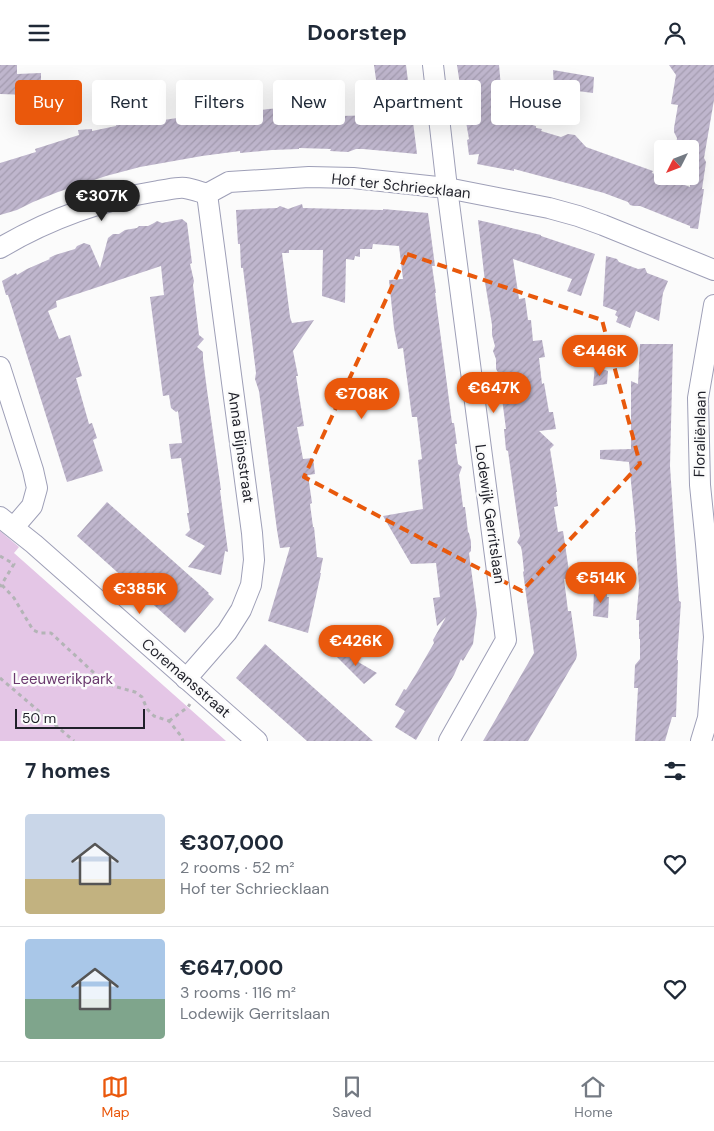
<!DOCTYPE html>
<html lang="en">
<head>
<meta charset="utf-8">
<style>
  body { margin:0; font-family:"DM Sans",sans-serif; background:#f6f6f7; color:#1f2937; height:100vh; display:flex; flex-direction:column; font-size:19px; white-space:nowrap }
  * { box-sizing:border-box; margin:0 }
  p { font-size:16px; color:#747a83 }
  .icon { flex:none; width:28px; height:28px; fill:none; stroke:currentColor; stroke-width:2; stroke-linecap:round; stroke-linejoin:round }
  .map { position:relative; height:676px; overflow:hidden }
  .sheet { display:flex; flex-direction:column; background:#fff; flex:1 }
  .sheet>* { flex:none }
  .guide { position:absolute; left:15px; top:15px; width:685px; height:45px; display:flex; gap:10px }
  .needle { width:32px; rotate:228deg }
  .tools { position:absolute; left:654px; top:75px; display:grid; gap:10px }
  .tools a { display:grid; place-items:center; width:45px; height:45px; border-radius:5px; background:#fff; box-shadow:0 5px 20px #0002; font-size:25px }
  .scale { position:absolute; left:15px; bottom:12px; width:130px; box-sizing:border-box; padding-left:5px; border:2px solid #1f2029; border-top:0; font-size:14px; line-height:18px; white-space:nowrap; color:#1f2029; -webkit-text-stroke:4px #fbfbfb; paint-order:stroke }
  .price { position:absolute; translate:-50% -42px; padding:0 11px; border-radius:18px; background:#ea580c; color:#fff; font-size:16px; line-height:32px; filter:drop-shadow(0 1px 2px #0008) }
  .price::after { content:''; position:absolute; left:50%; top:30px; width:15px; height:11px; margin-left:-8px; background:inherit; clip-path:polygon(0 0,100% 0,50% 100%) }
  .price.current { background:#222; color:#fff }
  ul { padding:0; list-style:none }
  li { display:flex; align-items:center; gap:15px; height:125px; padding:0 25px }
  li+li { border-top:1px solid #e0e1e3 }
  li span { display:grid; place-items:center; flex:none; width:140px; height:100px; border-radius:5px; color:#555 }
  li>.icon { margin-inline-start:auto }
  span .icon { width:60px; height:60px; fill:#fffc; stroke-width:1 }
  li b { font-size:21px }
  h2 { display:flex; justify-content:space-between; align-items:center; height:60px; padding:0 25px; font-size:21px }
  .tag { padding:0 18px; border-radius:5px; background:#fff; box-shadow:0 5px 20px #0002; font-size:18px; line-height:45px }
  .tag.current { background:#ea580c; color:#fff }
  header { display:flex; justify-content:space-between; align-items:center; height:65px; padding:0 25px; background:#fff; font-size:22px; font-weight:700 }
  .menu { display:flex; justify-content:space-around; align-items:center; height:70px; border-top:1px solid #e0e1e3; background:#fff; font-size:14px; color:#747a83 }
  .menu a { display:grid; justify-items:center; gap:2px }
  .menu .current { color:#ea580c }
  .map>svg:first-child { display:block }
</style>
</head>
<body>
<header><svg class="icon" aria-label="menu" viewBox="0 0 24 24"><path d="M4 6h16M4 12h16M4 18h16"/></svg>Doorstep<svg class="icon" aria-label="person" viewBox="0 0 24 24"><circle cx="12" cy="8" r="4"/><path d="M4 21q1-7 8-7t8 7"/></svg></header>
<div class="map">
<svg width="714" height="676" viewBox="0 0 714 676">
  <defs>
    <pattern id="building-hatch" width="6" height="6" patternUnits="userSpaceOnUse" patternTransform="scale(1.25)"><rect width="6" height="6" fill="#bfb6cd"/><path d="M-1 1l2-2M0 6l6-6M5 7l2-2" fill="none" stroke="#a49cb0"/></pattern>
  </defs>
  <rect width="100%" height="100%" fill="#fbfbfb"/>
  <polygon fill="#e4c6e6" points="0,466 19,482 14,488 226,676 0,676"/>
  <g fill="url(#building-hatch)">
    <polygon points="0,0 17,0 17,9 41,8 41,26 29,28 30,30 0,29"/>
    <polygon points="374,0 406,0 417,89 363,84 356,84 348,87 330,86 331,84 299,83 299,84 272,85 240,88 240,86 202,91 140,102 106,111 58,127 33,137 17,145 0,150 0,98 36,87 35,84 79,70 78,65 92,64 92,66 116,61 119,50 126,49 142,58 213,48 212,42 228,40 238,41 244,48 268,44 286,43 285,39 340,38 340,51 381,50"/>
    <polygon points="457,0 499,0 501,22 497,22 501,51 513,49 514,55 536,61 536,63 542,64 541,66 561,72 568,69 575,70 586,82 653,106 652,108 690,122 690,84 676,82 677,73 674,67 674,63 678,40 671,39 676,10 669,0 714,0 714,35 704,93 706,97 702,124 704,124 698,164 690,163 690,161 640,141 634,141 630,140 628,137 604,128 514,104 514,106 477,99 479,89 469,90 467,75 469,74 466,57 461,53 465,48 462,39 464,19 460,20"/>
    <polygon points="553,5 594,12 593,28 554,23"/>
    <polygon points="302,139 303,143 383,145 383,144 428,148 435,201 432,201 436,228 435,228 452,358 454,358 457,379 455,379 458,399 462,402 459,410 463,442 465,442 468,467 469,468 471,477 471,486 469,488 477,548 473,579 463,596 461,594 454,610 416,675 395,662 405,646 395,640 404,624 406,625 416,609 434,578 433,575 446,552 437,561 433,533 440,532 436,498 411,499 383,451 423,444 418,395 422,394 417,352 412,352 403,283 398,284 394,263 389,215 403,214 399,181 373,179 372,184 360,184 360,192 355,191 354,195 346,194 345,238 322,231 323,185 289,185 289,188 282,188 290,252 292,258 314,255 293,286 298,311 296,311 304,361 297,362 303,394 313,393 315,409 308,410 312,438 310,439 313,462 314,462 317,492 323,493 320,508 321,508 308,568 268,556 290,482 280,483 277,465 259,326 255,314 256,308 243,203 241,203 240,179 238,179 236,145 277,143 280,141 288,144"/>
    <polygon points="182,154 187,158 192,198 190,199 194,216 193,220 199,270 204,274 197,282 203,287 203,294 207,325 221,425 220,425 228,487 225,486 221,510 188,502 205,481 185,470 190,465 187,448 189,448 181,393 171,394 169,379 182,378 178,346 176,347 171,343 169,330 163,331 150,232 164,230 161,201 56,236 57,242 48,246 59,274 70,270 82,311 76,313 89,359 92,358 97,373 93,375 103,406 67,417 8,230 6,230 2,216 16,208 17,210 27,204 50,194 49,193 55,190 75,184 77,181 84,178 90,180 100,203 108,173 113,169 119,169 125,165 137,163 139,161 148,161 154,158 157,156 162,158"/>
    <polygon points="478,155 541,170 541,171 595,189 581,231 567,226 572,214 513,194 519,234 525,233 528,255 531,255 533,276 542,275 545,292 539,293 542,319 544,318 549,347 553,347 556,364 539,366 554,380 550,384 557,427 556,427 558,441 554,442 558,467 563,466 570,513 564,514 568,546 571,546 577,590 576,594 528,676 483,676 534,588 523,507 524,506 522,487 521,482 517,477 520,471 508,386 506,385 504,364 506,364 501,326 497,322 499,309 496,304 496,294 493,286 495,281 492,270 492,260 485,217"/>
    <polygon points="606,191 617,194 619,197 638,204 645,203 647,208 668,216 663,228 659,256 636,246 630,263 616,257 618,252 615,250 617,246 603,241"/>
    <polygon points="640,279 673,279 670,401 679,536 681,537 677,595 678,595 676,652 672,652 665,676 635,676 638,623 634,623 635,600 640,594 640,574 639,574 639,555 636,555 639,522 635,467 636,467 629,397 600,394 600,385 631,384 631,316 638,319"/>
    <polygon points="595,301 608,306 607,319 593,321"/>
    <polygon points="107,437 209,528 208,529 214,534 185,568 77,471"/>
    <polygon points="607,524 607,532 609,532 608,553 593,551 594,526"/>
    <polygon points="265,579 295,606 373,676 307,676 236,613"/>
    <polygon points="336,584 377,608 364,619 333,588"/>
  </g>
  <g fill="none" stroke-linecap="round" stroke-linejoin="round">
    <g stroke="#9e9fb7" stroke-width="22">
      <g id="minor">
        <polyline points="433,0 447,123 506,575 449,676"/>
        <path d="M0,183C49,154 102,135 158,126C167,125 177,122 185,123C192,124 200,127 207,129L229,117L309,112L353,113L447,123L549,143L578,151L603,160L714,205"/>
        <polyline points="0,302 33,405 37,423 32,441 14,462"/>
        <polyline points="0,452 34,479 257,676"/>
        <polyline points="186,614 227,567 241,545 251,520 254,495 252,468 207,129"/>
        <polyline points="701,676 708,653 714,572 706,479 700,420 698,333 714,240"/>
      </g>
    </g>
    <g stroke="#b3b4b6" stroke-width="3" stroke-dasharray="4 4" stroke-linecap="butt">
      <polyline points="0,491 14,499 0,522"/>
      <polyline points="2,520 14,533 33,565 40,568 51,568 106,619 135,627 142,632 147,644 154,651 169,656 181,671 183,676"/>
      <polyline points="0,613 74,676"/>
      <polyline points="169,656 188,642 190,639"/>
    </g>
    <use href="#minor" stroke="#fff" stroke-width="20"/>
  </g>
  <path fill="none" stroke="#e8590c" stroke-width="4" stroke-dasharray="10 6" stroke-linejoin="round" d="M407,189L602,255L640,399L522,526L304,412Z"/>
  <g text-anchor="middle" dominant-baseline="central" stroke-width="5" stroke-linejoin="round" paint-order="stroke">
    <g font-size="15" fill="#1f2029" stroke="#fbfbfb">
      <text transform="translate(401 121) rotate(6)">Hof ter Schriecklaan</text>
      <text transform="translate(700 369) rotate(-89)">Floraliënlaan</text>
      <text transform="translate(241 382) rotate(82)">Anna Bijnsstraat</text>
      <text transform="translate(490 449) rotate(82)">Lodewijk Gerritslaan</text>
      <text transform="translate(186 613) rotate(41)">Coremansstraat</text>
    </g>
    <g font-size="15" fill="#6a396e" stroke="#fbfbfb">
      <text x="63" y="614">Leeuwerikpark</text>
    </g>
  </g>
</svg>
<div class="tools">
<a><svg class="needle" viewBox="-14 -14 28 28"><path d="M0-13l5 13h-10z" fill="#e53935"/><path d="M0 13l5-13h-10z" fill="#747a83"/></svg></a>
</div>
<div class="scale">50 m</div>
<b class="price current" style="left:102px;top:157px">€307K</b>
<b class="price" style="left:600px;top:312px">€446K</b>
<b class="price" style="left:494px;top:349px">€647K</b>
<b class="price" style="left:362px;top:355px">€708K</b>
<b class="price" style="left:601px;top:539px">€514K</b>
<b class="price" style="left:140px;top:550px">€385K</b>
<b class="price" style="left:356px;top:602px">€426K</b>
<div class="guide">
<a class="tag current">Buy</a>
<a class="tag">Rent</a>
<a class="tag">Filters</a>
<a class="tag">New</a>
<a class="tag">Apartment</a>
<a class="tag">House</a>
</div>
</div>
<section class="sheet">
<h2>7 homes<svg class="icon" aria-label="filters" viewBox="0 0 24 24"><path d="M4 7h16M4 17h16"/><circle cx="9" cy="7" r="2"/><circle cx="15" cy="17" r="2"/></svg></h2>
<ul>
<li><span style="background:linear-gradient(#c9d6e8 65%,#c2b280 0)"><svg class="icon" aria-label="home" viewBox="0 0 24 24"><path d="M3 11l9-7 9 7M6 9v11h12V9"/></svg></span><div><b>€307,000</b><p>2 rooms · 52 m²</p><p>Hof ter Schriecklaan</p></div><svg class="icon" aria-label="heart" viewBox="0 0 24 24"><path d="M12 20l-8-8c-3-5 5-10 8-4 3-6 11-1 8 4z"/></svg></li>
<li><span style="background:linear-gradient(#a9c7e8 60%,#7fa58c 0)"><svg class="icon" aria-label="home" viewBox="0 0 24 24"><path d="M3 11l9-7 9 7M6 9v11h12V9"/></svg></span><div><b>€647,000</b><p>3 rooms · 116 m²</p><p>Lodewijk Gerritslaan</p></div><svg class="icon" aria-label="heart" viewBox="0 0 24 24"><path d="M12 20l-8-8c-3-5 5-10 8-4 3-6 11-1 8 4z"/></svg></li>
</ul>
</section>
<nav class="menu">
<a class="current"><svg class="icon" aria-label="map" viewBox="0 0 24 24"><path d="M3 6l6-2 6 2 6-2v14l-6 2-6-2-6 2zM9 4v14M15 6v14"/></svg>Map</a>
<a><svg class="icon" aria-label="saved" viewBox="0 0 24 24"><path d="M7 4h10v16l-5-4-5 4z"/></svg>Saved</a>
<a><svg class="icon" aria-label="home" viewBox="0 0 24 24"><path d="M3 11l9-7 9 7M6 9v11h12V9"/></svg>Home</a>
</nav>
</body>
</html>
